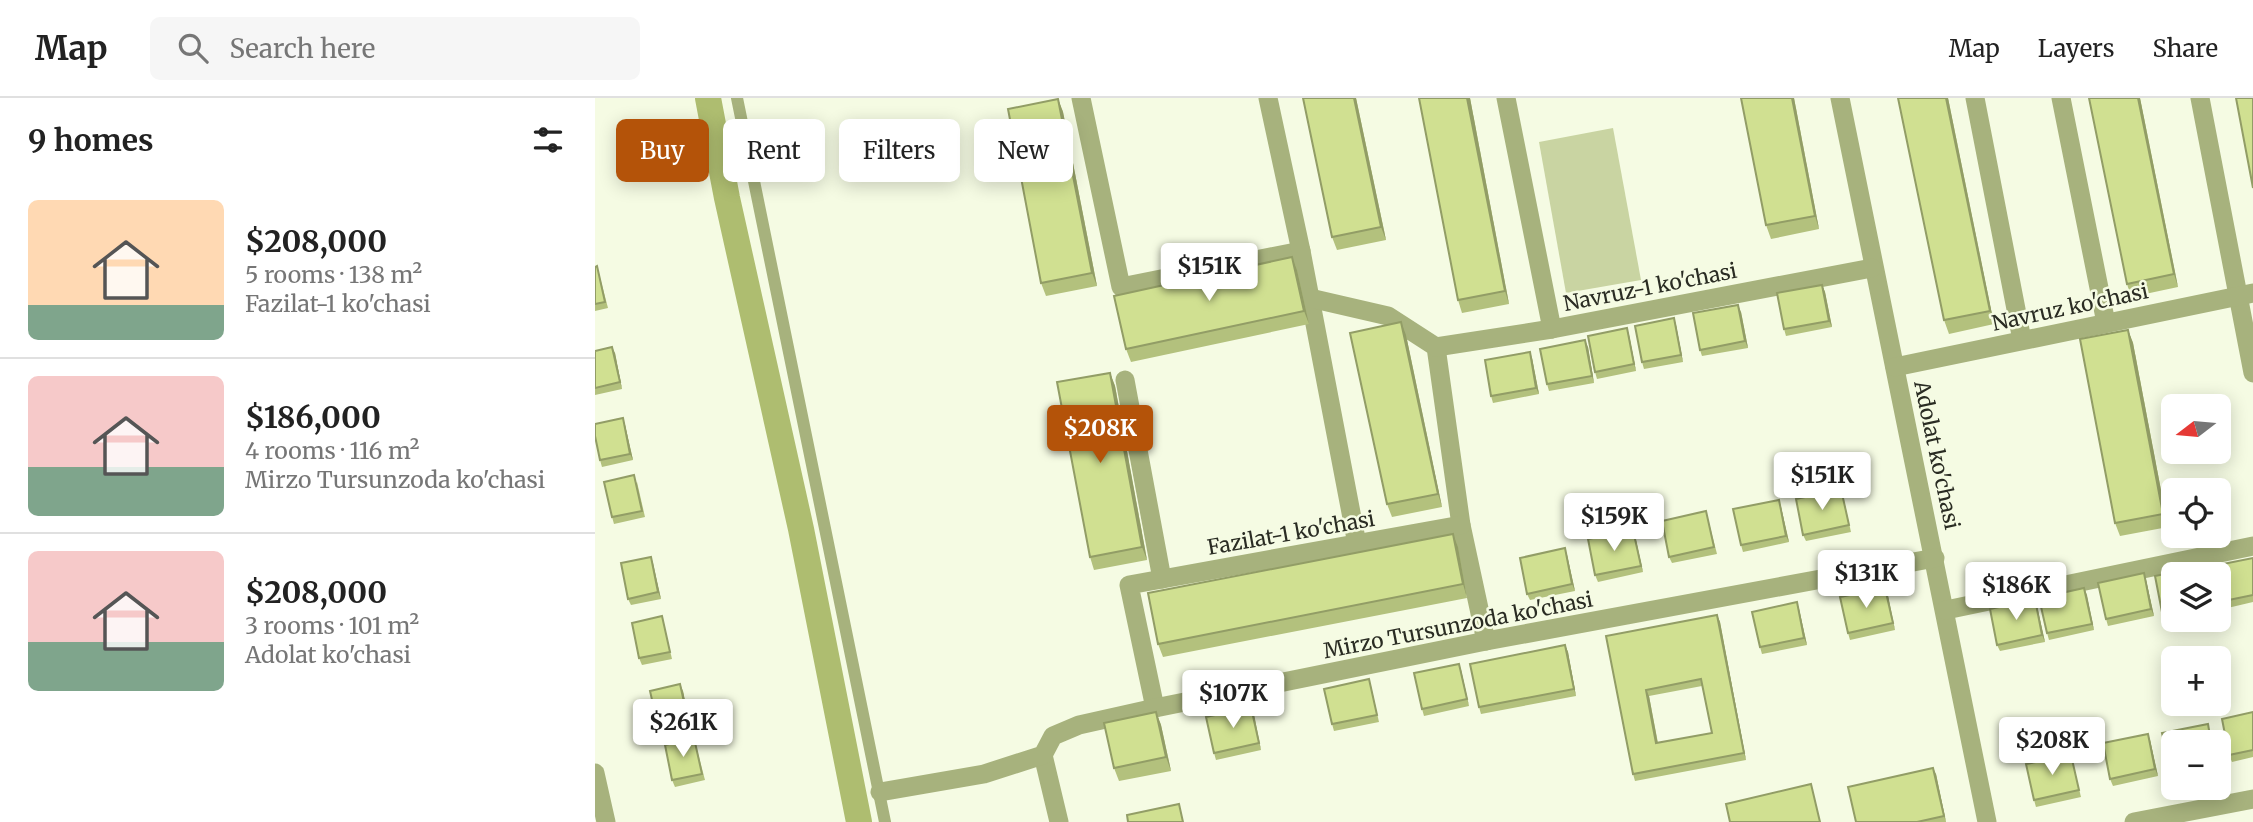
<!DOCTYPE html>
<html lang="en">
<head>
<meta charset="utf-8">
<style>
  body { margin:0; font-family:Merriweather,serif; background:#f6f6f6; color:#222; height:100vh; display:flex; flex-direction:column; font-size:26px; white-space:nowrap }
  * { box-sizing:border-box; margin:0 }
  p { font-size:23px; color:#767676 }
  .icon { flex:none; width:38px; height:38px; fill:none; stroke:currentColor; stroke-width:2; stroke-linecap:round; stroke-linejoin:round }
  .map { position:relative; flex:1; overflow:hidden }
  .details { display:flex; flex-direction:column; background:#fff; width:595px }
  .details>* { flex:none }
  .hud { position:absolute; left:21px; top:21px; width:665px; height:63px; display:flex; gap:14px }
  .needle { width:46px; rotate:254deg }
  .fabs { position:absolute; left:1566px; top:296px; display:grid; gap:14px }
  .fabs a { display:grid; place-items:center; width:70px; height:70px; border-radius:10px; background:#fff; box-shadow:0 4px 18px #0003; font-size:35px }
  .price { position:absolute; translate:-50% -60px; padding:0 16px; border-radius:7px; background:#fff; color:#222; font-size:23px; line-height:46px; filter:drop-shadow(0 2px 4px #0008) }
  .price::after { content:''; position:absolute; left:50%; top:42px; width:21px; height:16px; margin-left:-10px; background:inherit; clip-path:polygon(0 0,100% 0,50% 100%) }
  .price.current { background:#b45309; color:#fff }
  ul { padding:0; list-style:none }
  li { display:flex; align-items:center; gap:21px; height:175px; padding:0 28px }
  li+li { border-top:2px solid #e0e0e0 }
  li span { display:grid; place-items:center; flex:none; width:196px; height:140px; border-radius:10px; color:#555 }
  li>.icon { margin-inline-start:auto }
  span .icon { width:84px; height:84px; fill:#fffc; stroke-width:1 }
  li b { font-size:30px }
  h2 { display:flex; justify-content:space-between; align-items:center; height:84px; padding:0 28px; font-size:30px }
  .chip { padding:0 24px; border-radius:10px; background:#fff; box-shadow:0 4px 18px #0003; font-size:24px; line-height:63px }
  .chip.current { background:#b45309; color:#fff }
  header { display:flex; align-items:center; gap:42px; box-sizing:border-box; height:98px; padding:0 35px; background:#fff; border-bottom:2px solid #e0e0e0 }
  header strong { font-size:33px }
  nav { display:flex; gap:38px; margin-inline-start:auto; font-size:24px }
  .search { width:490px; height:63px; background:#f6f6f6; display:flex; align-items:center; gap:18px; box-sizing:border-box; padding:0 24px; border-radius:10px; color:#767676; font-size:26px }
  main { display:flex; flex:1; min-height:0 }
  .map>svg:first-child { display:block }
</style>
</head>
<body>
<header>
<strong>Map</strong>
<div class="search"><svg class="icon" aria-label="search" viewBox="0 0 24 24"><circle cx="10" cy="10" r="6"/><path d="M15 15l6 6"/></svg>Search here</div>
<nav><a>Map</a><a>Layers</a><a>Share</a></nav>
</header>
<main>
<section class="details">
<h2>9 homes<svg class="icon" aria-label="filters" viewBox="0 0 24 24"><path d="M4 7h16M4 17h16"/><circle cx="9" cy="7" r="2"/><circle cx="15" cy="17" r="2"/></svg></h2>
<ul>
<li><span style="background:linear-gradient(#ffd9b3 75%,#7fa58c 0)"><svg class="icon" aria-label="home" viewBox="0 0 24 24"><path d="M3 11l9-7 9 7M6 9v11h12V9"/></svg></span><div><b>$208,000</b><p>5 rooms · 138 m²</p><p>Fazilat-1 ko'chasi</p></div></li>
<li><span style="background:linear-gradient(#f6c9c9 65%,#7fa58c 0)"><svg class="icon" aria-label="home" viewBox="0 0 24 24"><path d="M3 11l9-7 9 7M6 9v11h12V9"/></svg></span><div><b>$186,000</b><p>4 rooms · 116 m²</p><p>Mirzo Tursunzoda ko'chasi</p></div></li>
<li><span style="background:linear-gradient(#f6c9c9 65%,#7fa58c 0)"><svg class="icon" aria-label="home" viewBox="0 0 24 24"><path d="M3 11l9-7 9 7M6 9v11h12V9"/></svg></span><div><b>$208,000</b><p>3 rooms · 101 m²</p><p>Adolat ko'chasi</p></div></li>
</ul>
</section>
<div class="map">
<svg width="1658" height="724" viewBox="0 0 1658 724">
  <rect width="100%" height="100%" fill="#f5fbe3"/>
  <polygon fill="#c9d4a2" points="1018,30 1046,182 971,195 944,44"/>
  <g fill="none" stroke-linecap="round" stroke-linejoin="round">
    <polyline stroke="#aebd70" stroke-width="26" points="113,0 132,100 206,431 264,724"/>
    <polyline stroke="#a7b27d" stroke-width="12" points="142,0 290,724"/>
    <g stroke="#a7b27d" stroke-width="19">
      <polyline points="486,0 526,189 706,153"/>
      <polyline points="673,0 706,153 762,446"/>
      <polyline points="911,0 957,231"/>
      <polyline points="1245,0 1392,724"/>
      <polyline points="1380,0 1427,242"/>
      <polyline points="1466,0 1511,225"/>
      <polyline points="1605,0 1658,275"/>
      <polyline points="715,200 793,218 841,249 866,427 891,543"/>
      <polyline points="841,249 957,231 1277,170"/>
      <polyline points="1300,269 1658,195"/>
      <polyline points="530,282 567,481"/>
      <polyline points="1351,512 1658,448"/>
      <polyline points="560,610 534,487 866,427"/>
      <polyline points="448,657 464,724"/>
      <polyline points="0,675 11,724"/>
      <polyline points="285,694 389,676 448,657 458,638 484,627 560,610 891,543 1340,460"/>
      <polyline points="1539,724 1658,701"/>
    </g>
  </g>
  <g fill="#b3c17d" fill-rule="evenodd">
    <polygon points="708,0 761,0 791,142 742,152 737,139"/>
    <polygon points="875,0 914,206 867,215 863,202"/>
    <polygon points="1146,0 1199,0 1224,131 1176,141 1171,127"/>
    <polygon points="1353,0 1399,226 1354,236 1349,222"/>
    <polygon points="1545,0 1583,189 1536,199 1532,186"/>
    <polygon points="463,1 468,14 502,188 451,198 446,185"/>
    <polygon points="697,159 702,172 714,226 536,264 531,251"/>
    <polygon points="2,168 13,210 0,213 0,169"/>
    <polygon points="1227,187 1230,194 1237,229 1191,238 1189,231"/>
    <polygon points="1146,214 1153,250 1107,258 1105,252"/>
    <polygon points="1079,220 1081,227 1088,264 1049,271 1047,264"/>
    <polygon points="1032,230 1034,237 1041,273 1002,281 1000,274"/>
    <polygon points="1533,232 1538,245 1573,429 1525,438 1520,425"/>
    <polygon points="811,237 847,409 797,419 792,406"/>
    <polygon points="993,249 999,285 954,293 952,286"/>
    <polygon points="0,253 20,255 27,291 0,297"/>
    <polygon points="937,260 944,296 898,305 896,298"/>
    <polygon points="515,275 520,288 552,462 499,472 495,459"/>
    <polygon points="30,327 38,362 7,369 5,362"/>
    <polygon points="42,384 50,419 19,426 17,419"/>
    <polygon points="1248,398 1256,434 1211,443 1208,437"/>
    <polygon points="1186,409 1194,444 1148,454 1146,447"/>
    <polygon points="1111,413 1122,456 1077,465 1074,459"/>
    <polygon points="858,436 863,449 872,500 568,559 563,546"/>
    <polygon points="1040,438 1048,474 1003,484 1000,477"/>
    <polygon points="972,457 980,493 935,502 932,496"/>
    <polygon points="56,459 66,501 36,507 33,501"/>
    <polygon points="1658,460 1658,504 1624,512 1624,476"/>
    <polygon points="1578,476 1578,519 1570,521 1567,514"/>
    <polygon points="1551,482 1559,518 1513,528 1511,521"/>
    <polygon points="1290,490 1300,532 1255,542 1253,535"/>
    <polygon points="1489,490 1499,532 1454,542 1452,535"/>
    <polygon points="1440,501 1450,544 1405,553 1402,547"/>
    <polygon points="1204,511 1212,547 1167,556 1165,549"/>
    <path d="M1122,517L1125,524L1151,662L1040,683L1038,676L1011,538ZM1107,588L1117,635L1063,645L1054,598Z"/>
    <polygon points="67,518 77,561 47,567 44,560"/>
    <polygon points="970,547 973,554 981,598 886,616 884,609"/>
    <polygon points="866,572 874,608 829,618 827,611"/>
    <polygon points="776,588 784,624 739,633 737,626"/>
    <polygon points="88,593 95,628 65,635 63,628"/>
    <polygon points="656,609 666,652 621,662 619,655"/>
    <polygon points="561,614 566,627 576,673 524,683 519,670"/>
    <polygon points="1658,614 1658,659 1637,664 1634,657"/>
    <polygon points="1613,626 1617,644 1578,644 1578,678 1577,678 1567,635"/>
    <polygon points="99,640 110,682 80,689 77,682"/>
    <polygon points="1555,642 1563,678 1518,688 1515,681"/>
    <polygon points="1476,657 1486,699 1441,709 1439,702"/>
    <polygon points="1341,676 1351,724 1261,724"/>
  </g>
  <g fill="#929d66">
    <polygon points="759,0 761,0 791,142 786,129"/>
    <polygon points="872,0 875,0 914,206 910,193"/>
    <polygon points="1197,0 1199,0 1224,131 1220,118"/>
    <polygon points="1351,0 1353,0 1399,226 1395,213"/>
    <polygon points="1543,0 1545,0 1583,189 1579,176"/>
    <polygon points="463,1 468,14 502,188 497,175"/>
    <polygon points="697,159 702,172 714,226 709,213"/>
    <polygon points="1227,187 1230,194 1237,229 1234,223"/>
    <polygon points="1143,207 1146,214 1153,250 1150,243"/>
    <polygon points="1079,220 1081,227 1088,264 1086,257"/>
    <polygon points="806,224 811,237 847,409 843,396"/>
    <polygon points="1032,230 1034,237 1041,273 1039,266"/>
    <polygon points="1533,232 1538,245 1573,429 1568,416"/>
    <polygon points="990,242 993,249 999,285 997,278"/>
    <polygon points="17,249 20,255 27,291 25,284"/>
    <polygon points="935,254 937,260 944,296 941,290"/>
    <polygon points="515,275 520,288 552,462 547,449"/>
    <polygon points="28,320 30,327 38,362 35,356"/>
    <polygon points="1184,402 1186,409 1194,444 1191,438"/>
    <polygon points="1038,432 1040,438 1048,474 1046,468"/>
    <polygon points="858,436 863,449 872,500 868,486"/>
    <polygon points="970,450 972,457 980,493 977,486"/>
    <polygon points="56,459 58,465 66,501 63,494"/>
    <polygon points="1549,475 1551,482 1559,518 1556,511"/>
    <polygon points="1290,490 1293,497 1300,532 1298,525"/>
    <polygon points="1489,490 1492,497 1499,532 1497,526"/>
    <polygon points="1440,501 1442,508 1450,544 1447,537"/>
    <polygon points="1202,504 1204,511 1212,547 1209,540"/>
    <polygon points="1122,517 1125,524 1151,662 1149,655"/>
    <polygon points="970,547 973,554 981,598 979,591"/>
    <polygon points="864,566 866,572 874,608 872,601"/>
    <polygon points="85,586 88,593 95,628 93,622"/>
    <polygon points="1051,592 1054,598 1064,652 1061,645"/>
    <polygon points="656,609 659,616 666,652 664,645"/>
    <polygon points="561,614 566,627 576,673 571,659"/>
    <polygon points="1553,636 1555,642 1563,678 1560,671"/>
    <polygon points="1338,670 1341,676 1351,724 1349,718"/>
  </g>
  <g fill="#d0e091" stroke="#929d66" stroke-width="2" fill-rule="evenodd">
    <polygon points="708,0 759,0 786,129 737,139"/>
    <polygon points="824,0 872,0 910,193 863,202"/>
    <polygon points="1146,0 1197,0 1220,118 1171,127"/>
    <polygon points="1303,0 1351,0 1395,213 1349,222"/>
    <polygon points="1494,0 1543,0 1579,176 1532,186"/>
    <polygon points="1641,0 1658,0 1658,90"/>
    <polygon points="463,1 497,175 446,185 413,11"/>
    <polygon points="697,159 709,213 531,251 519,198"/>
    <polygon points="2,168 10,204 0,206 0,169"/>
    <polygon points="1227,187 1234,223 1189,231 1182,195"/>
    <polygon points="1143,207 1150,243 1105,252 1098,215"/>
    <polygon points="1079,220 1086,257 1047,264 1040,228"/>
    <polygon points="806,224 843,396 792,406 755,235"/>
    <polygon points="1032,230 1039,266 1000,274 993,238"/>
    <polygon points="1533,232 1568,416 1520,425 1485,241"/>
    <polygon points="990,242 997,278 952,286 945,251"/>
    <polygon points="17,249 25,284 0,290 0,253"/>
    <polygon points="935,254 941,290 896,298 890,262"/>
    <polygon points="515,275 547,449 495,459 462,284"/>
    <polygon points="28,320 35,356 5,362 0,338 0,326"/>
    <polygon points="39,377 47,413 17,419 9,384"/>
    <polygon points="1246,391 1254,427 1208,437 1201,401"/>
    <polygon points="1184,402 1191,438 1146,447 1138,411"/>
    <polygon points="1111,413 1119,449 1074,459 1067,423"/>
    <polygon points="1038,432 1046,468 1000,477 993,441"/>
    <polygon points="858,436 868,486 563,546 553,495"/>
    <polygon points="970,450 977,486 932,496 925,460"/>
    <polygon points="56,459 63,494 33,501 26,465"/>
    <polygon points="1658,460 1658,497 1624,504 1624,476 1615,476 1613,469"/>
    <polygon points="1604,469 1606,476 1578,476 1578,512 1567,514 1560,478"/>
    <polygon points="1549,475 1556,511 1511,521 1503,485"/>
    <polygon points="1290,490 1298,525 1253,535 1245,499"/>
    <polygon points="1489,490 1497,526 1452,535 1444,500"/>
    <polygon points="1440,501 1447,537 1402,547 1395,511"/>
    <polygon points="1202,504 1209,540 1165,549 1157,514"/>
    <path d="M1122,517L1149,655L1038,676L1011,538ZM1106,581L1117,635L1061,645L1051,592Z"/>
    <polygon points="67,518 75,554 44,560 37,525"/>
    <polygon points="970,547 979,591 884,609 875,566"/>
    <polygon points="864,566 872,601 827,611 819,575"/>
    <polygon points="774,581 782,617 737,626 729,591"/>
    <polygon points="85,586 93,622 63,628 55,593"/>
    <polygon points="656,609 664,645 619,655 611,619"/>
    <polygon points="561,614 571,659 519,670 509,625"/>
    <polygon points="1658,614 1658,652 1634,657 1627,621"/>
    <polygon points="1613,626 1616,644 1578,644 1578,671 1575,671 1567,635"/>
    <polygon points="1553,636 1560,671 1515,681 1508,645"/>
    <polygon points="99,640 107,676 77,682 70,647"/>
    <polygon points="1476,657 1484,692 1439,702 1431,666"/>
    <polygon points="1338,670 1349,718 1322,724 1261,724 1253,689"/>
    <polygon points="1216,686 1225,724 1135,724 1131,706"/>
    <polygon points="584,706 588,724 533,724 532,717"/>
  </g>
  <g text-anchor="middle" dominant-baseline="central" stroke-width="5" stroke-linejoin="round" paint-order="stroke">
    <g font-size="21" fill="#2a2c23" stroke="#f5fbe3">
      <text transform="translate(1055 189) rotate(-11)">Navruz-1 ko'chasi</text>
      <text transform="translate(1475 209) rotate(-12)">Navruz ko'chasi</text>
      <text transform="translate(1342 357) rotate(78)">Adolat ko'chasi</text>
      <text transform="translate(696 435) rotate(-10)">Fazilat-1 ko'chasi</text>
      <text transform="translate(863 527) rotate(-11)">Mirzo Tursunzoda ko'chasi</text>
    </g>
  </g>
</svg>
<div class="fabs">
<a><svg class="needle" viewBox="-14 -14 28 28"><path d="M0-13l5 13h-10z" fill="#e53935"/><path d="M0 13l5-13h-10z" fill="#767676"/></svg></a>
<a><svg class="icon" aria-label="locate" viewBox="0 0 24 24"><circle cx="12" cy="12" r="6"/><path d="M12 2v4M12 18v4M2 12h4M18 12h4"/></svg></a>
<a><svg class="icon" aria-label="layers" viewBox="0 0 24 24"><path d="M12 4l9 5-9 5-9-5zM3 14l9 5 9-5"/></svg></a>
<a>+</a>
<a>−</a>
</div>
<b class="price" style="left:614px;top:205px">$151K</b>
<b class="price current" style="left:505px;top:367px">$208K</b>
<b class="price" style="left:1227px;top:414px">$151K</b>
<b class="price" style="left:1019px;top:455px">$159K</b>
<b class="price" style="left:1271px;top:512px">$131K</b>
<b class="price" style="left:1421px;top:524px">$186K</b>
<b class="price" style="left:638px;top:632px">$107K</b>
<b class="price" style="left:88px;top:661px">$261K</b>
<b class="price" style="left:1457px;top:679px">$208K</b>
<div class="hud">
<a class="chip current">Buy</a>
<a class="chip">Rent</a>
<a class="chip">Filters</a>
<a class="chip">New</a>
</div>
</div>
</main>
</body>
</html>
